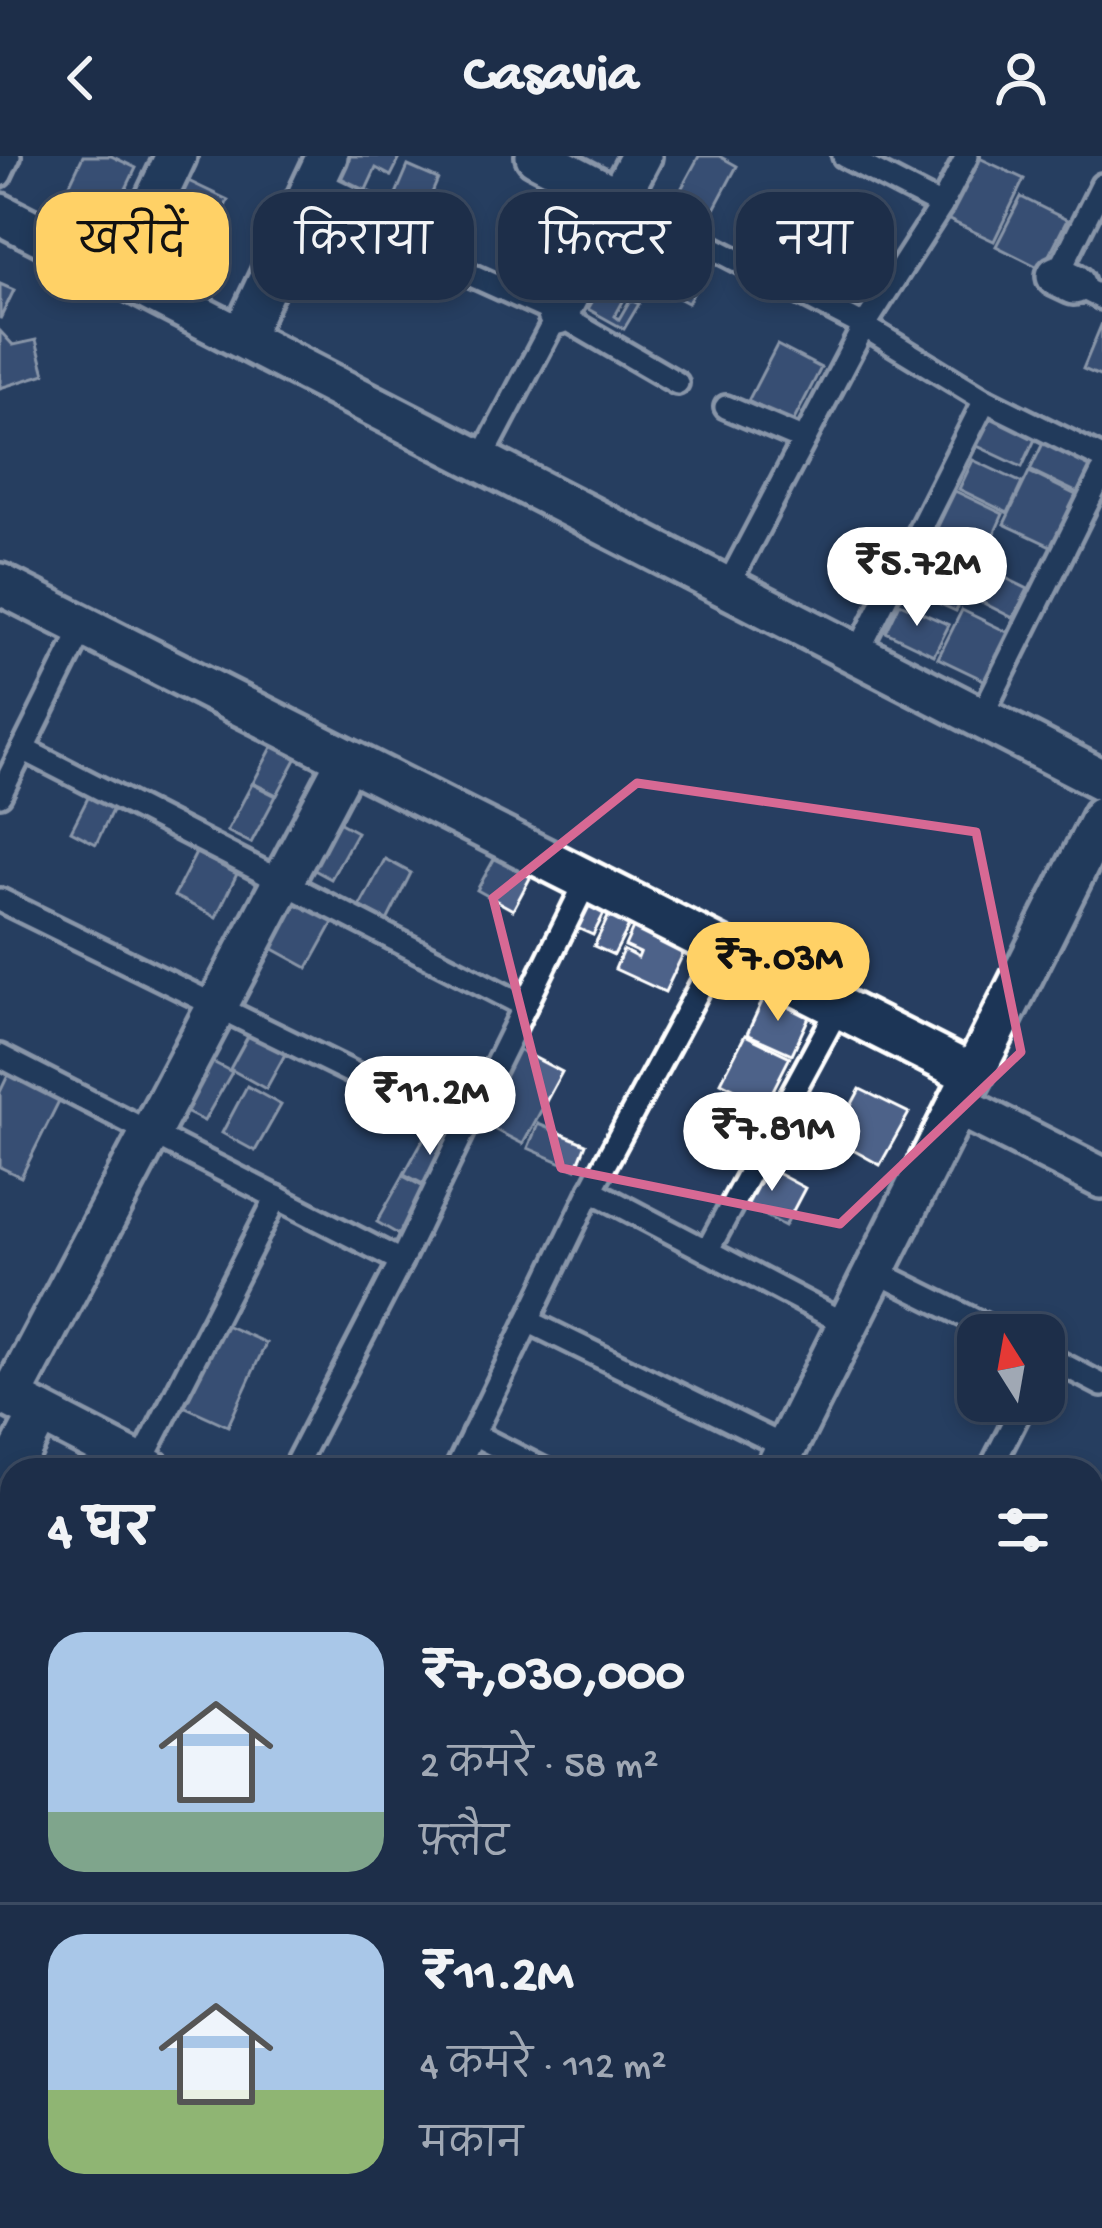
<!DOCTYPE html>
<html lang="hi">
<head>
<meta charset="utf-8">
<style>
  body { margin:0; font-family:"Gochi Hand","Playpen Sans Deva",sans-serif; background:#253650; color:#f1f3f6; height:100vh; display:flex; flex-direction:column; font-size:45px; white-space:nowrap }
  * { box-sizing:border-box; margin:0 }
  p { font-size:39px; color:#a0a8b4 }
  .icon { flex:none; width:66px; height:66px; fill:none; stroke:currentColor; stroke-width:2; stroke-linecap:round; stroke-linejoin:round }
  .map { position:relative; flex:1; overflow:hidden }
  .sheet { position:absolute; left:0px; top:1302px; width:1104px; height:771px; display:flex; flex-direction:column; background:#1d2e49; border-radius:36px 36px 0 0; box-shadow:0 6px 18px #0003,0 0 0 3px #3b4a61 }
  .sheet>* { flex:none }
  .top-card { position:absolute; left:36px; top:36px; width:1032px; height:108px; display:flex; gap:24px }
  .needle { width:78px; rotate:349deg }
  .tools { position:absolute; left:957px; top:1158px; display:grid; gap:24px }
  .tools a { display:grid; place-items:center; width:108px; height:108px; border-radius:24px; background:#1d2e49; box-shadow:0 6px 18px #0003,0 0 0 3px #3b4a61; font-size:60px }
  .price { position:absolute; translate:-50% -102px; padding:0 27px; border-radius:42px; background:#fff; color:#222; font-size:39px; line-height:78px; filter:drop-shadow(0 3px 6px #0008) }
  .price::after { content:''; position:absolute; left:50%; top:72px; width:36px; height:27px; margin-left:-18px; background:inherit; clip-path:polygon(0 0,100% 0,50% 100%) }
  .price.on { background:#ffd166; color:#111 }
  ul { padding:0; list-style:none }
  li { display:flex; align-items:center; gap:36px; height:300px; padding:0 48px }
  li+li { border-top:3px solid #3b4a61 }
  li span { display:grid; place-items:center; flex:none; width:336px; height:240px; border-radius:36px; color:#555 }
  li>.icon { margin-inline-start:auto }
  span .icon { width:144px; height:144px; fill:#fffc; stroke-width:1 }
  li b { font-size:51px }
  h2 { display:flex; justify-content:space-between; align-items:center; height:144px; padding:0 48px; font-size:51px }
  .chip { padding:0 42px; border-radius:36px; background:#1d2e49; box-shadow:0 6px 18px #0003,0 0 0 3px #3b4a61; font-size:42px; line-height:108px }
  .chip.on { background:#ffd166; color:#111 }
  header { display:flex; justify-content:space-between; align-items:center; height:156px; padding:0 48px; background:#1d2e49; font-size:54px; font-weight:700 }
  .map>svg:first-child { display:block }
</style>
</head>
<body>
<header><svg class="icon" aria-label="back" viewBox="0 0 24 24"><path d="M15 5l-7 7 7 7"/></svg>Casavia<svg class="icon" aria-label="person" viewBox="0 0 24 24"><circle cx="12" cy="8" r="4"/><path d="M4 21q1-7 8-7t8 7"/></svg></header>
<div class="map">
<svg width="1102" height="2072" viewBox="0 0 1102 2072">
  <rect width="100%" height="100%" fill="#273e61"/>
  <filter id="ink" filterUnits="userSpaceOnUse"><feTurbulence type="fractalNoise" baseFrequency=".00833" numOctaves="2"/><feDisplacementMap in="SourceGraphic" scale="24" xChannelSelector="R" yChannelSelector="G"/><feConvolveMatrix kernelMatrix="1 2 1 2 8 2 1 2 1" color-interpolation-filters="sRGB"/></filter>
  <g filter="url(#ink)">
    <polygon fill="#527170" stroke="#a8b8b8" stroke-width="3" points="754,2061 915,2061 909,2072 776,2072"/>
    <polygon fill="#547091" stroke="#98a9bd" stroke-width="3" points="0,1965 12,1971 12,2061 188,2061 210,2072 0,2072"/>
    <g fill="#4e6289" stroke="#fff" stroke-width="3">
      <polygon points="83,0 111,0 136,12 114,58 66,36"/>
      <polygon points="350,0 401,0 391,20 376,12 359,49 332,37"/>
      <polygon points="699,0 719,0 737,10 712,57 678,39"/>
      <polygon points="975,0 1024,23 994,85 945,62"/>
      <polygon points="408,10 438,23 417,72 387,59"/>
      <polygon points="180,21 228,44 211,82 162,59"/>
      <polygon points="1021,41 1067,64 1042,113 996,90"/>
      <polygon points="318,45 337,55 323,84 303,75"/>
      <polygon points="340,56 360,66 344,98 323,88"/>
      <polygon points="378,69 407,83 383,132 354,117"/>
      <polygon points="636,69 654,79 634,116 615,106"/>
      <polygon points="656,80 673,90 652,127 635,117"/>
      <polygon points="674,91 691,100 671,137 653,127"/>
      <polygon points="692,101 708,110 688,147 671,138"/>
      <polygon points="613,110 645,128 637,141 628,136 615,160 619,163 630,144 639,148 624,173 588,153"/>
      <polygon points="0,128 14,134 0,163"/>
      <polygon points="1102,167 1102,221 1083,213"/>
      <polygon points="0,175 13,189 36,184 45,218 0,232"/>
      <polygon points="777,189 821,212 792,268 748,245"/>
      <polygon points="991,252 1039,275 1022,311 973,288"/>
      <polygon points="1047,279 1095,301 1078,337 1030,314"/>
      <polygon points="973,304 1022,327 1008,357 959,333"/>
      <polygon points="1029,316 1078,340 1053,391 1004,368"/>
      <polygon points="955,335 1003,358 986,396 937,372"/>
      <polygon points="936,374 984,397 956,455 907,433"/>
      <polygon points="981,410 1028,433 1013,462 966,438"/>
      <polygon points="900,447 949,469 934,499 886,476"/>
      <polygon points="962,454 1009,477 986,525 938,502"/>
      <polygon points="278,580 302,592 277,639 253,627"/>
      <polygon points="252,628 276,640 251,687 227,675"/>
      <polygon points="93,632 117,644 96,688 71,675"/>
      <polygon points="331,662 357,676 331,723 305,709"/>
      <polygon points="503,687 538,707 513,754 477,734"/>
      <polygon points="196,697 237,718 216,761 174,740"/>
      <polygon points="385,703 411,717 387,765 360,750"/>
      <polygon points="292,742 334,765 308,812 266,789"/>
      <polygon points="587,745 606,754 593,779 575,771"/>
      <polygon points="609,759 630,768 614,799 594,790"/>
      <polygon points="634,770 685,794 665,836 615,813 623,794 638,802 640,797 625,790"/>
      <polygon points="765,839 810,859 792,898 747,878"/>
      <polygon points="252,873 289,891 266,933 230,913"/>
      <polygon points="745,879 790,901 766,948 721,926"/>
      <polygon points="516,892 562,916 523,988 478,965"/>
      <polygon points="207,903 232,916 204,965 180,953"/>
      <polygon points="11,913 62,939 21,1021 0,1011 0,936"/>
      <polygon points="247,930 281,949 255,995 222,977"/>
      <polygon points="860,933 909,957 880,1009 833,983"/>
      <polygon points="538,968 586,988 576,1013 528,992"/>
      <polygon points="430,971 457,986 431,1032 404,1018"/>
      <polygon points="758,1007 805,1032 785,1070 738,1045"/>
      <polygon points="403,1020 429,1034 403,1081 377,1066"/>
      <polygon points="214,1164 266,1187 228,1270 177,1247"/>
      <polygon points="480,1284 520,1305 515,1314 464,1314"/>
      <polygon points="0,1379 12,1385 0,1419"/>
      <polygon points="12,1398 12,1445 0,1439 0,1423"/>
      <polygon points="1102,1508 1102,1550 1092,1545"/>
      <polygon points="1102,1793 1102,1843 1092,1837 1092,1811"/>
      <polygon points="1020,2061 1052,2061 1067,2069 1014,2072"/>
    </g>
    <g fill="none" stroke-linecap="round" stroke-linejoin="round">
      <g stroke="#fff" stroke-width="30">
        <g id="service">
          <polyline points="844,0 941,50 967,0"/>
          <polyline points="0,19 9,0"/>
          <polyline points="619,43 864,170 727,431"/>
          <polyline points="941,50 864,170 985,244 1102,302"/>
          <polyline points="458,113 558,158 677,227"/>
          <polyline points="1057,120 1102,29"/>
          <polyline points="1074,128 1102,142"/>
          <polyline points="726,251 804,284"/>
          <polyline points="481,304 558,158"/>
          <polyline points="857,498 985,244"/>
          <polyline points="981,561 1102,317"/>
          <polyline points="23,593 525,850"/>
          <polyline points="0,639 84,470"/>
          <polyline points="0,744 465,972 587,724"/>
          <polyline points="721,792 591,1034 848,1169"/>
          <polyline points="0,900 401,1105 293,1314"/>
          <polyline points="707,1095 839,851"/>
          <polyline points="401,1105 465,972"/>
          <polyline points="875,1115 1004,1179"/>
          <polyline points="528,1165 591,1034"/>
          <polyline points="1044,1199 1102,1229"/>
          <polyline points="473,1278 544,1314"/>
          <polyline points="140,1308 277,1041"/>
          <polyline points="456,1314 528,1165 787,1292"/>
          <polyline points="990,1314 1025,1245"/>
          <polyline points="1092,1478 1102,1483"/>
        </g>
      </g>
      <g stroke="#fff" stroke-width="48">
        <g id="minor">
          <polyline points="536,0 619,43"/>
          <polyline points="312,33 415,83"/>
          <polyline points="0,58 1102,624"/>
          <polyline points="120,118 176,0"/>
          <polyline points="1057,120 1074,128"/>
          <polyline points="558,158 641,0"/>
          <polyline points="242,180 327,0"/>
          <polyline points="0,428 973,919"/>
          <polyline points="958,949 1102,1022"/>
          <polyline points="0,1236 151,1314"/>
          <polyline points="11,1241 347,604"/>
          <polyline points="775,1314 1102,661"/>
          <polyline points="0,1334 40,1257"/>
          <polyline points="0,1465 12,1471"/>
          <polyline points="0,1678 12,1684"/>
          <polyline points="1092,1755 1102,1735"/>
          <polyline points="1092,1963 1102,1968"/>
          <polyline points="929,2072 935,2061"/>
        </g>
      </g>
      <use href="#service" stroke="#1d3557" stroke-width="21"/>
      <use href="#minor" stroke="#1d3557" stroke-width="39"/>
    </g>
  </g>
  <path d="M0 0H1102V2072H0ZM637,627L976,676L1021,896L840,1068L561,1012L493,742Z" fill="#273e61" fill-opacity=".55" fill-rule="evenodd"/>
  <path fill="none" stroke="#d76994" stroke-width="9" stroke-linejoin="round" d="M637,627L976,676L1021,896L840,1068L561,1012L493,742Z"/>
</svg>
<div class="tools">
<a><svg class="needle" viewBox="-14 -14 28 28"><path d="M0-13l5 13h-10z" fill="#e53935"/><path d="M0 13l5-13h-10z" fill="#a0a8b4"/></svg></a>
</div>
<b class="price" style="left:917px;top:473px">₹5.72M</b>
<b class="price on" style="left:778px;top:868px">₹7.03M</b>
<b class="price" style="left:430px;top:1002px">₹11.2M</b>
<b class="price" style="left:772px;top:1038px">₹7.81M</b>
<div class="top-card">
<a class="chip on">खरीदें</a>
<a class="chip">किराया</a>
<a class="chip">फ़िल्टर</a>
<a class="chip">नया</a>
</div>
<section class="sheet">
<h2>4 घर<svg class="icon" aria-label="filters" viewBox="0 0 24 24"><path d="M4 7h16M4 17h16"/><circle cx="9" cy="7" r="2"/><circle cx="15" cy="17" r="2"/></svg></h2>
<ul>
<li><span style="background:linear-gradient(#a9c7e8 75%,#7fa58c 0)"><svg class="icon" aria-label="home" viewBox="0 0 24 24"><path d="M3 11l9-7 9 7M6 9v11h12V9"/></svg></span><div><b>₹7,030,000</b><p>2 कमरे · 58 m²</p><p>फ़्लैट</p></div></li>
<li><span style="background:linear-gradient(#a9c7e8 65%,#8fb573 0)"><svg class="icon" aria-label="home" viewBox="0 0 24 24"><path d="M3 11l9-7 9 7M6 9v11h12V9"/></svg></span><div><b>₹11.2M</b><p>4 कमरे · 112 m²</p><p>मकान</p></div></li>
</ul>
</section>
</div>
</body>
</html>
